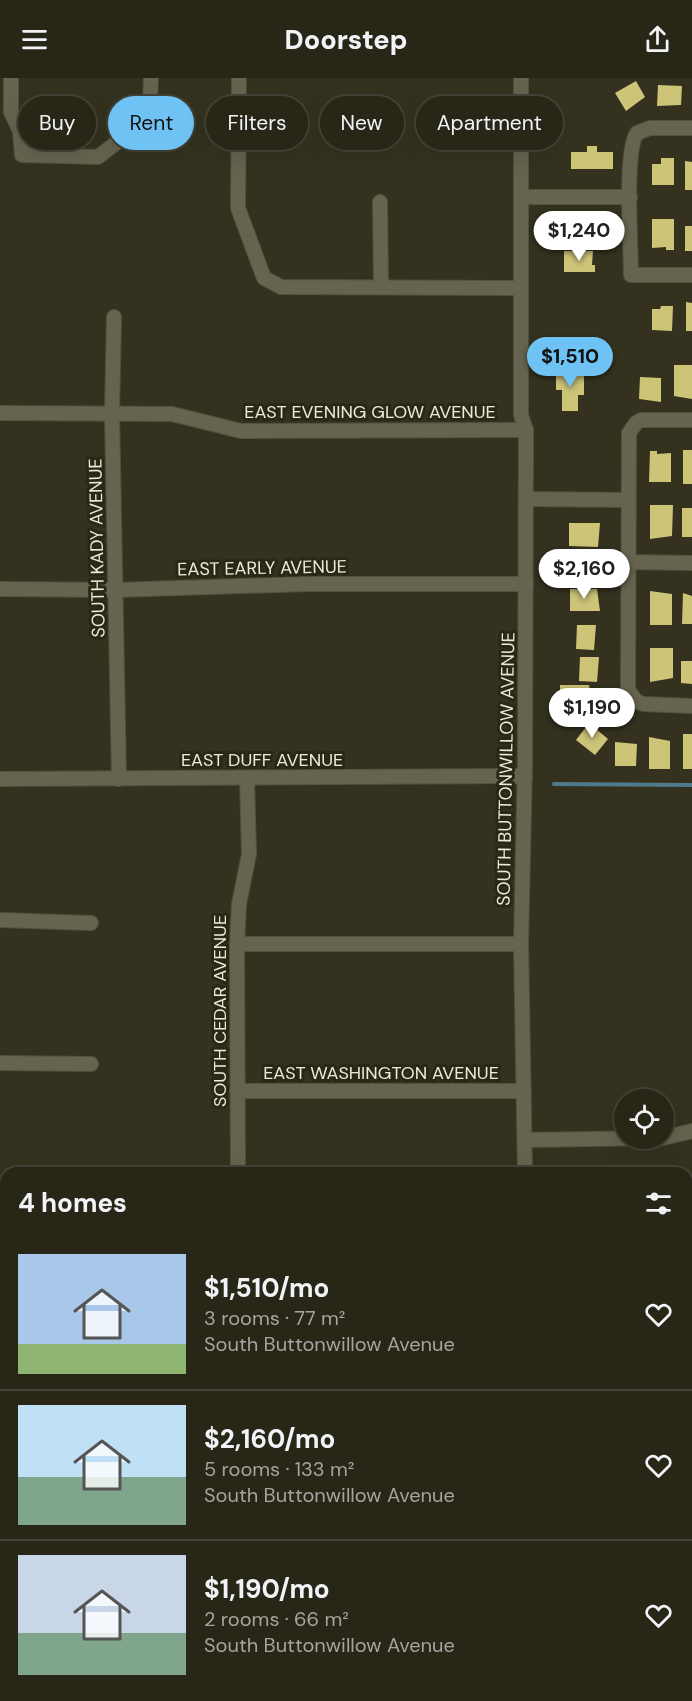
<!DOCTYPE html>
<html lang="en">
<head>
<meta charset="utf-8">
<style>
  body { margin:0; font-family:"DM Sans",sans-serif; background:#2f2e20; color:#f1f3f6; height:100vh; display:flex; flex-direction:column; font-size:22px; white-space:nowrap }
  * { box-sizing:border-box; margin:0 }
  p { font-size:20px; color:#a4a5a1 }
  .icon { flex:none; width:33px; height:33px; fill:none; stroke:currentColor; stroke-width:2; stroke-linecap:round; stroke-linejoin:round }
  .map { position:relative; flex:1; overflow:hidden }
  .drawer { position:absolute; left:0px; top:1089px; width:693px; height:534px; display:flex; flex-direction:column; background:#272617; border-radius:18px 18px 0 0; box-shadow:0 6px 24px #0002,0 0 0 2px #434336 }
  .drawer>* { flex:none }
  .banner { position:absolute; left:18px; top:18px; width:657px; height:54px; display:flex; gap:12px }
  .fabs { position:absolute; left:614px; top:1011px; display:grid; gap:12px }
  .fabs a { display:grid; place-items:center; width:60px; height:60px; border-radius:50%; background:#272617; box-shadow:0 6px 24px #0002,0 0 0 2px #434336; font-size:30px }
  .price { position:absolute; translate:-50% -51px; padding:0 14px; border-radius:21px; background:#fff; color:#222; font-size:20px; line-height:39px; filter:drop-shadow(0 2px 3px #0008) }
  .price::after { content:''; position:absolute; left:50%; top:36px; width:18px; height:14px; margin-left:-9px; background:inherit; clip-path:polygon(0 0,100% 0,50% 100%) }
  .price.current { background:#6fc2f4; color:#111 }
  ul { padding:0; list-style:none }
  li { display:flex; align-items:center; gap:18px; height:150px; padding:0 18px }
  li+li { border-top:2px solid #434336 }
  li span { display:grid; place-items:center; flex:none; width:168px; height:120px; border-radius:0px; color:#555 }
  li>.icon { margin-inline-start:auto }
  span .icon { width:72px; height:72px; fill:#fffc; stroke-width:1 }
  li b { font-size:26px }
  h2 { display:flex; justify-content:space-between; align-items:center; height:72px; padding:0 18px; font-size:26px }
  .tag { padding:0 21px; border-radius:27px; background:#272617; box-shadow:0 6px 24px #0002,0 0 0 2px #434336; font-size:21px; line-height:54px }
  .tag.current { background:#6fc2f4; color:#111 }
  header { display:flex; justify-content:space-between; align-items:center; height:78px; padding:0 18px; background:#272617; font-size:27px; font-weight:800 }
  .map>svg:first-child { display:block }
</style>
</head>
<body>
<header><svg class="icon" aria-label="menu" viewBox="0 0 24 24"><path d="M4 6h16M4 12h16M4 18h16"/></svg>Doorstep<svg class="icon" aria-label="share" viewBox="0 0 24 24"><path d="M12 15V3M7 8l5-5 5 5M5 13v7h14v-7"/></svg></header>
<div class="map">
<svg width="692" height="1623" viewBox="0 0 692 1623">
  <rect width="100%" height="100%" fill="#34321f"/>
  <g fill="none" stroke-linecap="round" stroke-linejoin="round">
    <polyline stroke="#4f7a8c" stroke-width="4" points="554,706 692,707"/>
  </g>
  <g fill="#cec478">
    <polygon points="636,3 645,19 626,33 615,15"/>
    <polygon points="658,7 682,8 681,27 657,28"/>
    <polygon points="587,68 597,68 597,74 613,74 613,91 571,91 571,74 587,74"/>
    <polygon points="661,80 674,80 674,107 652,107 652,86 661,86"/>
    <polygon points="685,83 692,84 692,112 685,112"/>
    <polygon points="652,141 674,141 674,172 666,172 666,169 652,170"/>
    <rect x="685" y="148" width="7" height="25"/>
    <polygon points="564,173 593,173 592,187 595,187 595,194 564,194"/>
    <polygon points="686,224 692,225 692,253 686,253"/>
    <polygon points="661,228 673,228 672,253 652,252 652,231 660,231"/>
    <polygon points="674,287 692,287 692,321 674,318"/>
    <polygon points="556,292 584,293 584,317 578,317 578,333 562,333 562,312 556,312"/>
    <polygon points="640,299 661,300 661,324 639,321"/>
    <rect x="683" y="372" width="9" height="34"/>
    <polygon points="650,373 657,373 657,376 671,375 671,404 649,404"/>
    <polygon points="650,427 673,427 672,458 650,461"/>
    <rect x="682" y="430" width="10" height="29"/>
    <polygon points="569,445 600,445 598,469 569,468"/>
    <polygon points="567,479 597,479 594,501 567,501"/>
    <polygon points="570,511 597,511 600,533 570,533"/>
    <polygon points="650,513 672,516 672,547 650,547"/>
    <polygon points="683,515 692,518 692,546 682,546"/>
    <polygon points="577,547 596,547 594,572 576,571"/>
    <polygon points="650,570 673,570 673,600 650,604"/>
    <polygon points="580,579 599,579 597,604 579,603"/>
    <polygon points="681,583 692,583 692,606 681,605"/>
    <polygon points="560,607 589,607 593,631 560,631"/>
    <polygon points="589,645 608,661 595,677 576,662"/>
    <rect x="683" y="656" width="9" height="35"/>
    <polygon points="649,659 670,663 670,691 649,691"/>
    <polygon points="615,664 637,666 636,688 615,688"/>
    <polygon points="689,1479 692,1479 692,1623 690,1623"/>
    <rect x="81" y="1617" width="114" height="6"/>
  </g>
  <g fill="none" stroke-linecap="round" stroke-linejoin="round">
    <g stroke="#52503f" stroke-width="16">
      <g id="minor">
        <polyline points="11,0 11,34 20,53 22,77 98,79 147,41 150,24 151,0"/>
        <polyline points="239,0 238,130 264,200 281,209 521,210"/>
        <polyline points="521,0 521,337 526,352 525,685 521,866 525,1095"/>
        <path d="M692,50H650L637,55C624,73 631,170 631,197H692"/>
        <polyline points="521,119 630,119"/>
        <polyline points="380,124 381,209"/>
        <polyline points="114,239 112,335 119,701"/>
        <polyline points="0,335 172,336 241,353 526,352"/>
        <polyline points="692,342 641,342 636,345 629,355 628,612 636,623 643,626 692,628"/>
        <polyline points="526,421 627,422"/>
        <polyline points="628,484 692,485"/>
        <polyline points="0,511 117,512 307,506 526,506"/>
        <polyline points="0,701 525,698"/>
        <polyline points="0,842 91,845"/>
        <polyline points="237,866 521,866"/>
        <polyline points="0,985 91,986"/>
        <polyline points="237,1013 524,1013"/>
        <polyline points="663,1060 692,1053"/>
        <polyline points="525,1062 658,1060"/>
        <polyline points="238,1095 237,866 239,826 249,776 247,701"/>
        <polyline points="0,1136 6,1136"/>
        <polyline points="0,1216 6,1216"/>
        <polyline points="0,1298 6,1298"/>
        <polyline points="687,1413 692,1413"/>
        <polyline points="0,1419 6,1419"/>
        <polyline points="687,1432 692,1432"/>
        <polyline points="0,1570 6,1570"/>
        <polyline points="362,1617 366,1623"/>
        <polyline points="517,1617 517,1623"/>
        <polyline points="535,1617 535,1623"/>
        <polyline points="408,1623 412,1617"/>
      </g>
    </g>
    <use href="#minor" stroke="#66644f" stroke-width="14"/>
  </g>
  <g text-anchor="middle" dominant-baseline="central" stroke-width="6" stroke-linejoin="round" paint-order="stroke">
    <g font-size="18" fill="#eae9dd" stroke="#2a2815">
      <text x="370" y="334">EAST EVENING GLOW AVENUE</text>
      <text transform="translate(97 470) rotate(-91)">SOUTH KADY AVENUE</text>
      <text transform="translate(262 490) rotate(-1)">EAST EARLY AVENUE</text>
      <text x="262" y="682">EAST DUFF AVENUE</text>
      <text transform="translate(506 691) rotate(-89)">SOUTH BUTTONWILLOW AVENUE</text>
      <text transform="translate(220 933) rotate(-90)">SOUTH CEDAR AVENUE</text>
      <text x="381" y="995">EAST WASHINGTON AVENUE</text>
    </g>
  </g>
</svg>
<div class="fabs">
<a><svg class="icon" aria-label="locate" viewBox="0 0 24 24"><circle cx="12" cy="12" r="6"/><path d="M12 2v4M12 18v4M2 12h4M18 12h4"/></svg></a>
</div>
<b class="price" style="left:579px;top:184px">$1,240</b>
<b class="price current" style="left:570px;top:310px">$1,510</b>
<b class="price" style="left:584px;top:522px">$2,160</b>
<b class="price" style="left:592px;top:661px">$1,190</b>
<div class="banner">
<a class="tag">Buy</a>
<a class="tag current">Rent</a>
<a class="tag">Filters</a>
<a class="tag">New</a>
<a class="tag">Apartment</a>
</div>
<section class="drawer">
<h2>4 homes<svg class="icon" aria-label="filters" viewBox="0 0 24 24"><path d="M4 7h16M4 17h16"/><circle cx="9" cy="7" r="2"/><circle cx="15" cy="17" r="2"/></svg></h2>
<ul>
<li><span style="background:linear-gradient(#a9c7e8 75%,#8fb573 0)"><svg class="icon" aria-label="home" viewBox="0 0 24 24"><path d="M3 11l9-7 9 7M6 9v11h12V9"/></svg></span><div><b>$1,510/mo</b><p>3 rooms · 77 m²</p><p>South Buttonwillow Avenue</p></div><svg class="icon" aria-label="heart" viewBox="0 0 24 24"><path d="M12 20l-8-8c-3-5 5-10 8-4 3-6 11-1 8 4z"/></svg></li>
<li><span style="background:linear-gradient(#bfe0f5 60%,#7fa58c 0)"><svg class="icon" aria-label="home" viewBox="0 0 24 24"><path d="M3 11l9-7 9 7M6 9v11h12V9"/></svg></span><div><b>$2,160/mo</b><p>5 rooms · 133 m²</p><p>South Buttonwillow Avenue</p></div><svg class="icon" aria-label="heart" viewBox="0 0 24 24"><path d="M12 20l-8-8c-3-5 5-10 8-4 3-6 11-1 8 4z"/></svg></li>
<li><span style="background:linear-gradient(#c9d6e8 65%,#7fa58c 0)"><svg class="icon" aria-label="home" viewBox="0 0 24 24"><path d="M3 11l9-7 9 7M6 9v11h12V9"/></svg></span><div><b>$1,190/mo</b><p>2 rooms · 66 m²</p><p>South Buttonwillow Avenue</p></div><svg class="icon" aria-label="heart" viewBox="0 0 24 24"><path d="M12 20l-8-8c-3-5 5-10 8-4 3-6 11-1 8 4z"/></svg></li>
</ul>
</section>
</div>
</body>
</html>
